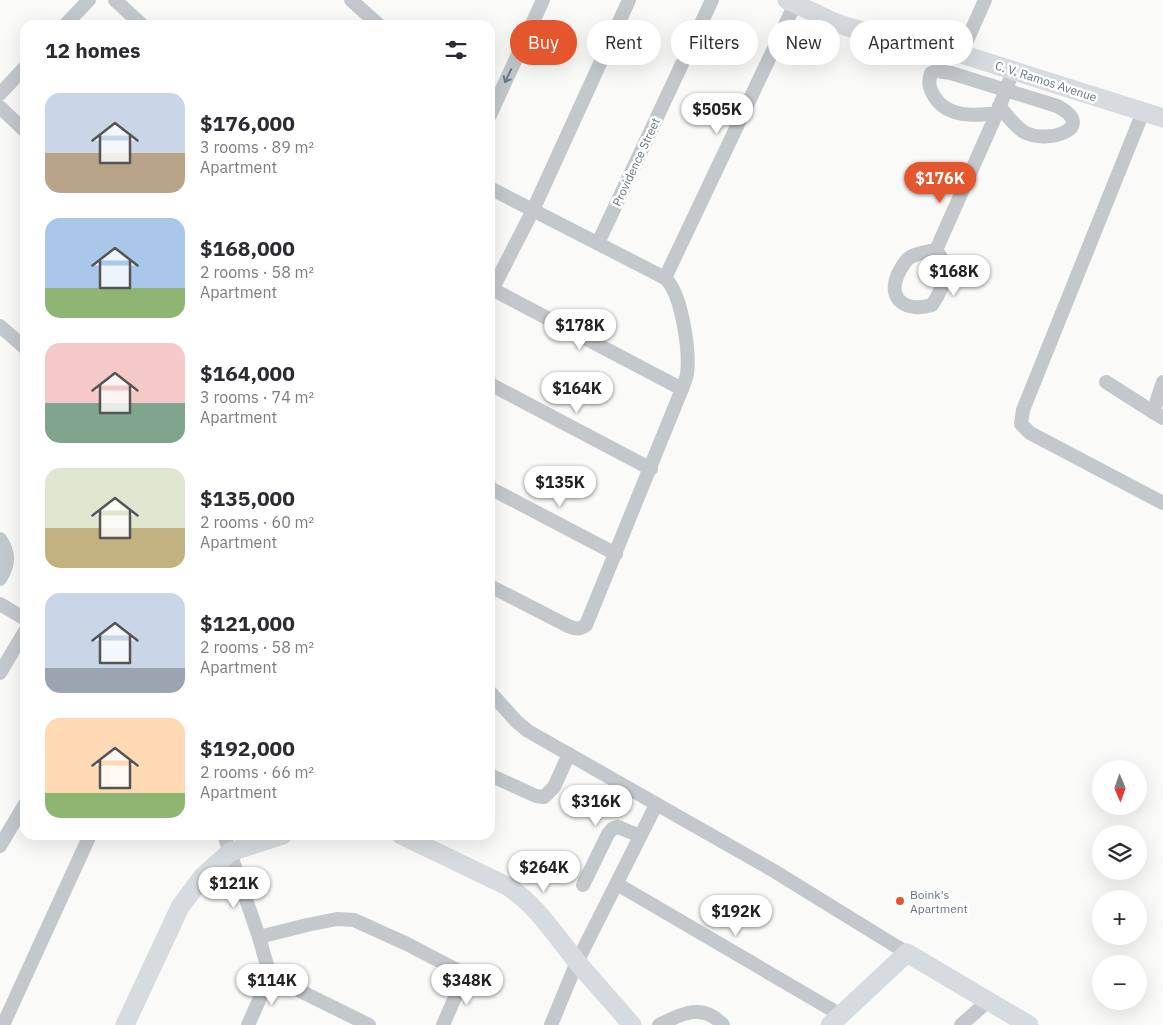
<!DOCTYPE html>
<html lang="en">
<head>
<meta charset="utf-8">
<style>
  body { margin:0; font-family:"IBM Plex Sans",sans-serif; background:#f7f7f7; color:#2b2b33; height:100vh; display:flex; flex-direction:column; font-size:19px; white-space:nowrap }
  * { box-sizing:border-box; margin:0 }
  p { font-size:16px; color:#7c7c81 }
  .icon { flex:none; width:28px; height:28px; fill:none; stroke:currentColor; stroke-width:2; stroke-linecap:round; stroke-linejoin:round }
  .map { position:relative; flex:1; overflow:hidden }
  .sheet { position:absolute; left:20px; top:20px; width:475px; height:820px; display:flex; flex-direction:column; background:#fff; border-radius:15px; box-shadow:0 5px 20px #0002 }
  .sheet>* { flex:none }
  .guide { position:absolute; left:510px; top:20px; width:475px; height:45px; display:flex; gap:10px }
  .needle { width:32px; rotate:178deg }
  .buttons { position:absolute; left:1092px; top:760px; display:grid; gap:10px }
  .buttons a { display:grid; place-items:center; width:55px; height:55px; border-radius:50%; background:#fff; box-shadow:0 5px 20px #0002; font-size:25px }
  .price { position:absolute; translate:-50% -42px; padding:0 11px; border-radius:18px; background:#fff; color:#222; font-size:16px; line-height:32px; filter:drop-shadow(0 1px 2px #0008) }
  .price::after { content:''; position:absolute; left:50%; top:30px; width:15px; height:11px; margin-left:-8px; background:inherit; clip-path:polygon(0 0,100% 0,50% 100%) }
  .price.on { background:#e4572e; color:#fff }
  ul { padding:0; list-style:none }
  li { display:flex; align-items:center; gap:15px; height:125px; padding:0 25px }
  li span { display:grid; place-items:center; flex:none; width:140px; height:100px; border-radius:15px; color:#555 }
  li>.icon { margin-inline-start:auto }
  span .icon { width:60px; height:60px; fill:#fffc; stroke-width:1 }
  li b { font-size:21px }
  h2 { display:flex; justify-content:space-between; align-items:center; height:60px; padding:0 25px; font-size:21px }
  .chip { padding:0 18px; border-radius:22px; background:#fff; box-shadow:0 5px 20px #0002; font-size:18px; line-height:45px }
  .chip.on { background:#e4572e; color:#fff }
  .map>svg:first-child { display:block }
</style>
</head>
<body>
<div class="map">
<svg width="1163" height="1025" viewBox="0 0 1163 1025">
  <rect width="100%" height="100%" fill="#fafaf8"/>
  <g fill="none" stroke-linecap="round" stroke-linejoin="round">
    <g stroke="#c3c8cc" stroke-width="14">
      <polyline points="115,0 142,25"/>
      <polyline points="351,0 379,25"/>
      <polyline points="65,25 89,0"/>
      <polyline points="961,54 985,0"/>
      <polyline points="0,94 25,67"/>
      <polyline points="0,107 25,131"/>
      <polyline points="1143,112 1023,410 1021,424 1030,433 1163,503"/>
      <path d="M997,113C975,116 947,118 934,96C929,88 928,82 931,73L936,71L951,73L1057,106C1099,128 1047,145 1024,132C1014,126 1007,115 999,106"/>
      <polyline points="490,115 543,0"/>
      <path d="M490,188L665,278C682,293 690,352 687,374C686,379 684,384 682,389L586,625C579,630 575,629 568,626L490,586"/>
      <polyline points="598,243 712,0"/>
      <path d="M936,250C952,270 945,285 932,305C909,312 886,302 898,274C901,268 904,262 909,258C916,253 927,252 936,250L997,113L1013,71"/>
      <polyline points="665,278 795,4"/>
      <polyline points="490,288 682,389"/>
      <polyline points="490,294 533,210 629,0"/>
      <polyline points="0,326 25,348"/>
      <polyline points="1106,382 1153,412"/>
      <polyline points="1163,382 1153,412 1163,418"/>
      <polyline points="490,384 651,469"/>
      <polyline points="490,488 616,554"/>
      <path d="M0,539C10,554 9,564 0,579"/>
      <polyline points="0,604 25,619"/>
      <polyline points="0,673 25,631"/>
      <polyline points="490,692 517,722 528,731 774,871 907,953"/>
      <polyline points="490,775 536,796 544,797 554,787 569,754"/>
      <polyline points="224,835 259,937 270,976 248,1025"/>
      <polyline points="0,846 25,804"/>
      <polyline points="617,884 841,1015"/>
      <polyline points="583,885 608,834 612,829 618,827 640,836"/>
      <polyline points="259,937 307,925 337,919 354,920 407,944 455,969 461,977 460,986 443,1025"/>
      <polyline points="270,976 369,1025"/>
      <polyline points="3,1025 90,835"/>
      <polyline points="551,1025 577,962 656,805"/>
      <path d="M659,1025C681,1014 703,1002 723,1025"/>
      <polyline points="961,1025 987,1002"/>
    </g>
    <g stroke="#d6dbdf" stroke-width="19">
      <polyline points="787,0 834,22 851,28 961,54 1163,118"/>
      <path d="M401,835L507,886C537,905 555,935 577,962C595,983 614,1004 632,1025"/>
      <polyline points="125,1025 180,907 203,876 230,852 283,835"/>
      <polyline points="830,1025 907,953 1029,1025"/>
    </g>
  </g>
  <defs><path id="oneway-shaft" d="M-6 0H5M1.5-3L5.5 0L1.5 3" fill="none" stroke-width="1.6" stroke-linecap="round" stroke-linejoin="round" transform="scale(1.25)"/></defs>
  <use stroke="#6a7a87" href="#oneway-shaft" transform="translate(508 76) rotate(115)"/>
  <circle fill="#e4572e" stroke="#fff" stroke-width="2" cx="900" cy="901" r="5"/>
  <g text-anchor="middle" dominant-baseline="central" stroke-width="5" stroke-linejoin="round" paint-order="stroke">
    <g font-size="12" fill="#657683" stroke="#fff">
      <text transform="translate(1046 81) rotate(18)">C. V. Ramos Avenue</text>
      <text transform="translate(636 162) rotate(-65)">Providence Street</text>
    </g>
    <g font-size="12" fill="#657683" stroke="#fff" text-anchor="start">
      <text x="910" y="894">Boink's<tspan x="910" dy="14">Apartment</tspan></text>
    </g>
  </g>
</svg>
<div class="buttons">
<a><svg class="needle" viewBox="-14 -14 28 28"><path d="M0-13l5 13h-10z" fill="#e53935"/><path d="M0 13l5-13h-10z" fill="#7c7c81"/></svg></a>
<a><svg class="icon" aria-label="layers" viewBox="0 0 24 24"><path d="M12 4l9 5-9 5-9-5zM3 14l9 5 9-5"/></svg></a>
<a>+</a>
<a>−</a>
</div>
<b class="price" style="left:717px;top:135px">$505K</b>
<b class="price on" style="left:940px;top:204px">$176K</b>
<b class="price" style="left:954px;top:297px">$168K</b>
<b class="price" style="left:580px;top:351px">$178K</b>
<b class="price" style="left:577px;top:414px">$164K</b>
<b class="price" style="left:560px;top:508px">$135K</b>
<b class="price" style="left:596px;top:827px">$316K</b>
<b class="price" style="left:544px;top:893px">$264K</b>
<b class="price" style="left:234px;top:909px">$121K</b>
<b class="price" style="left:736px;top:937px">$192K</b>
<b class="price" style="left:272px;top:1006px">$114K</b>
<b class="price" style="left:467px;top:1006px">$348K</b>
<div class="guide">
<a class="chip on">Buy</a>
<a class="chip">Rent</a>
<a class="chip">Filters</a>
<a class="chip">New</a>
<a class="chip">Apartment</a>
</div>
<section class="sheet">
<h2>12 homes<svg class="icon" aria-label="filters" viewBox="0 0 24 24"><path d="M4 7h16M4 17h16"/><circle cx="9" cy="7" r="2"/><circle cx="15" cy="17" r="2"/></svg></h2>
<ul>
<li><span style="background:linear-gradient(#c9d6e8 60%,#b9a48a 0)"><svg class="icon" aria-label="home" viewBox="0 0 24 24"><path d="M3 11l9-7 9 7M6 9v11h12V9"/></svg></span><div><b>$176,000</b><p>3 rooms · 89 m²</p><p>Apartment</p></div></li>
<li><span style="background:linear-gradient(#a9c7e8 70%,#8fb573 0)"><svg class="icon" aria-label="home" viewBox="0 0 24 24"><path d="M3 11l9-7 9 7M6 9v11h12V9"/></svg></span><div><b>$168,000</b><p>2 rooms · 58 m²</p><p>Apartment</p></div></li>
<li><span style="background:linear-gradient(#f6c9c9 60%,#7fa58c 0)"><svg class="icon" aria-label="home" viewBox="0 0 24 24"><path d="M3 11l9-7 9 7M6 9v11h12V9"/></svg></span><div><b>$164,000</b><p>3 rooms · 74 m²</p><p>Apartment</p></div></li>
<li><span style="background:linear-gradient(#dfe7d0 60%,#c2b280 0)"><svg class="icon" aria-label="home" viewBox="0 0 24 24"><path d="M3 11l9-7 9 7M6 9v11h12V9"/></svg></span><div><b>$135,000</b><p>2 rooms · 60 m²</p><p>Apartment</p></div></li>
<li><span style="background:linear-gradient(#c9d6e8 75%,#9aa5b1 0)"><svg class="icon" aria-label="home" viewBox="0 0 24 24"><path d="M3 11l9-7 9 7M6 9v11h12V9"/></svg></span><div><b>$121,000</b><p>2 rooms · 58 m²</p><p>Apartment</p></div></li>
<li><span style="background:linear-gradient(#ffd9b3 75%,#8fb573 0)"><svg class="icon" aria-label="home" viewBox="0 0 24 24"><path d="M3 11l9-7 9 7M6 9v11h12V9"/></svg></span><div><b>$192,000</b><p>2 rooms · 66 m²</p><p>Apartment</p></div></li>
</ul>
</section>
</div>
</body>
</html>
